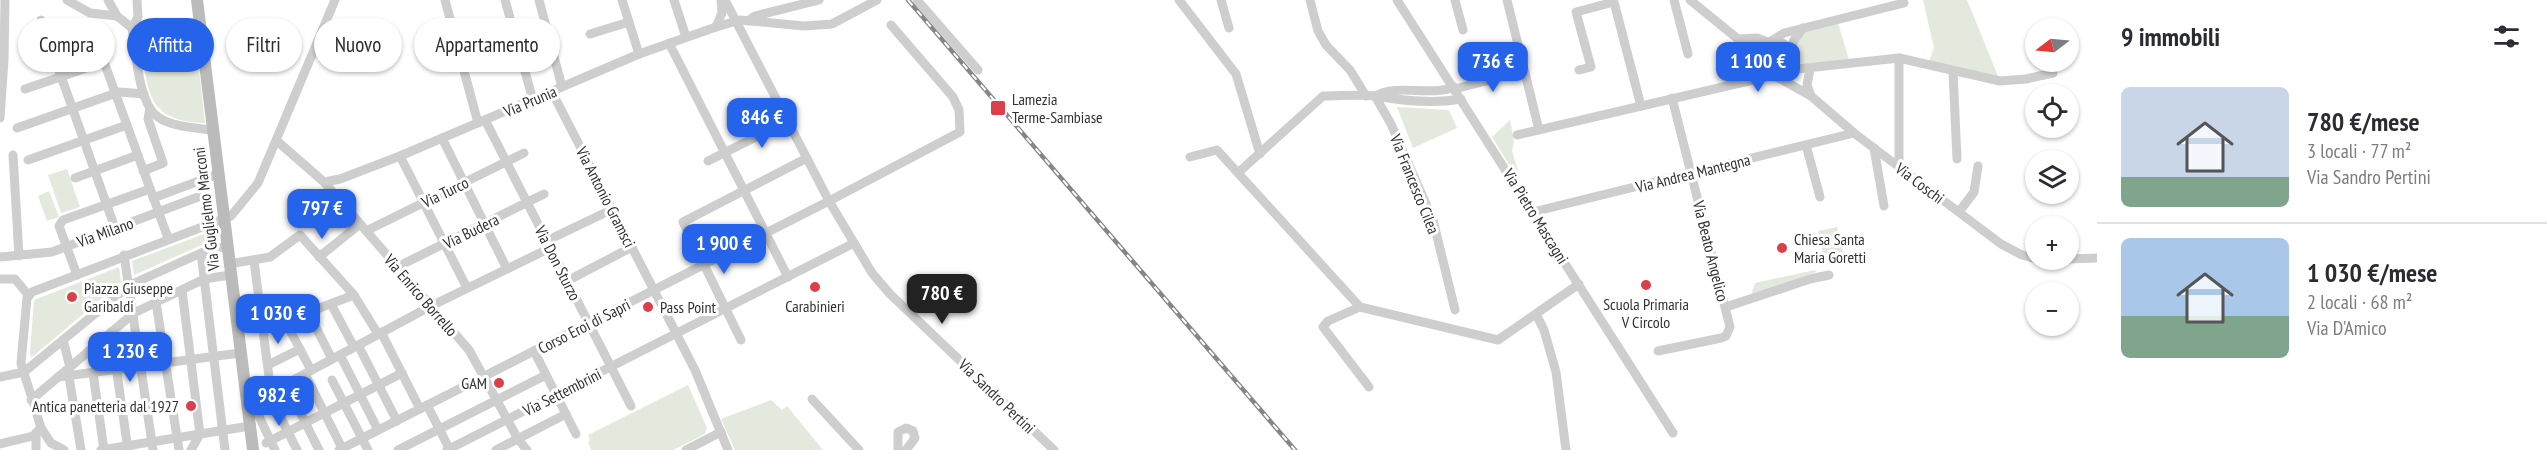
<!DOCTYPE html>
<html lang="it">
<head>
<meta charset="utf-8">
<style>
  body { margin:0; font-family:"PT Sans Narrow",sans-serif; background:#f2f2f3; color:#2b2b33; height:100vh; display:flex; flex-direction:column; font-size:22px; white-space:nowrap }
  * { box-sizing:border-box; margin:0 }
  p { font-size:20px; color:#7c7c81 }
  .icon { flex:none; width:33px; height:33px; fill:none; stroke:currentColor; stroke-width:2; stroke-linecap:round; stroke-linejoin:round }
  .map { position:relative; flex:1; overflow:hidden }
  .drawer { display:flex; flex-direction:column; background:#fff; width:450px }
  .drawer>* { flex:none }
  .guide { position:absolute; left:18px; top:18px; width:570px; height:54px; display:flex; gap:12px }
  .needle { width:39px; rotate:254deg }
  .tools { position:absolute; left:2025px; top:18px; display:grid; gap:12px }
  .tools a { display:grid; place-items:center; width:54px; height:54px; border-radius:50%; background:#fff; box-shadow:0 2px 4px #0004; font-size:30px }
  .price { position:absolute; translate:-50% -51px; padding:0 14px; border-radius:12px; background:#2563eb; color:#fff; font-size:20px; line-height:39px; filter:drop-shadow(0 2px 3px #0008) }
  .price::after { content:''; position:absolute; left:50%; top:36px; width:18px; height:14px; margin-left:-9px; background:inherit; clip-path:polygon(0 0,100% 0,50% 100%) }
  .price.active { background:#222; color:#fff }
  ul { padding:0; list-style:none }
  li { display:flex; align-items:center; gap:18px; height:150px; padding:0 24px }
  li+li { border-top:2px solid #e1e1e2 }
  li span { display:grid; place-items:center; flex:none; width:168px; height:120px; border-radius:9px; color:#555 }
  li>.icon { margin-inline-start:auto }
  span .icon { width:72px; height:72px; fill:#fffc; stroke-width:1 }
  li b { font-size:26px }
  h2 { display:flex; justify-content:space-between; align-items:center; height:72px; padding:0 24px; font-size:26px }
  .chip { padding:0 21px; border-radius:27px; background:#fff; box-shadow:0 2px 4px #0004; font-size:21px; line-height:54px }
  .chip.active { background:#2563eb; color:#fff }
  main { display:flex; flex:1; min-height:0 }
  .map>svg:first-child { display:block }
</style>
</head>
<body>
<main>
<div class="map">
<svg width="2097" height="450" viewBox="0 0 2097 450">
  <rect width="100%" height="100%" fill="#fff"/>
  <g fill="#e4e9dd">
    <polygon points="1923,0 1967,0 2000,81 1928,64 1934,48"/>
    <polygon points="1837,20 1850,63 1802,64 1791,57 1790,52 1797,34"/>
    <circle cx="1774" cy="58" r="12"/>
    <path d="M197,51L205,123C151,121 149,98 142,53Z"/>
    <polygon points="1397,107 1449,110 1457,128 1413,148"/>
    <polygon points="1510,120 1514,142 1512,151 1518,171 1515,174 1492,137"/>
    <polygon points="67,169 80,207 61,213 48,175"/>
    <polygon points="49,191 59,217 47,221 38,196"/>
    <polygon points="1837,227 1844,258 1825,262 1818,231"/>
    <polygon points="215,230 215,239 134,275 132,261"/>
    <polygon points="119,267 121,282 31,358 30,352 34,300"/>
    <polygon points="1815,270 1816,272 1753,295 1752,291 1755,283"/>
    <polygon points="688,385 707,428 705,434 673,450 591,450 588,442 590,440 588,435"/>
    <polygon points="771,400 782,410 787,406 823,450 735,450 721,419"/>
  </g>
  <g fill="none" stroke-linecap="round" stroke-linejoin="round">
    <g stroke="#cecece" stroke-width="9">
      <polyline points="67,0 90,13 117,16"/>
      <polyline points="108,0 117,16 132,28"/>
      <path d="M137,0L138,17L132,28C136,52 138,103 158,117C172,127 196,128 213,130"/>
      <polyline points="445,0 478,123"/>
      <polyline points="505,0 533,100"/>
      <polyline points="539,0 562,87"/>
      <polyline points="622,0 639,54"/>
      <polyline points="674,0 686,37"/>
      <polyline points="725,0 829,201 872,273 890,294 1054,450"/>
      <polyline points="917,0 978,70"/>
      <polyline points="1179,0 1236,74 1260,154"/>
      <polyline points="1221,0 1229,28"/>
      <polyline points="1310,0 1318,31 1326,45 1350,70 1366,96"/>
      <polyline points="1397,0 1673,433"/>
      <polyline points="1455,0 1463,30"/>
      <polyline points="1507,0 1539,130"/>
      <polyline points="1674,0 1688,54"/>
      <polyline points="1690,0 1738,39 1756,59"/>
      <polyline points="41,20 115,228"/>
      <polyline points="748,21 755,16 819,0"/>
      <polyline points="716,27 722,13 721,0"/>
      <polyline points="590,34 629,22"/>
      <polyline points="1738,39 1757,38 1768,42"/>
      <polyline points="1771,41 1784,33 1904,3"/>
      <circle cx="1774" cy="59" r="18"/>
      <polyline points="669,43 788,277"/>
      <polyline points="1790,52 1794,40 1803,28"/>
      <polyline points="1899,58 1899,167"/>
      <polyline points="1810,69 1807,85 1811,96"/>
      <polyline points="1579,70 1591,67 1576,12 1614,2 1641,106"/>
      <polyline points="1788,70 1899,58 2000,81 2026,79 2053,73"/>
      <polyline points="1953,71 1957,159"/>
      <polyline points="1775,76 1811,96 1854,133 2001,244 2022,255 2036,259"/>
      <polyline points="25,89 104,62 168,238"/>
      <polyline points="1455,89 1524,71"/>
      <polyline points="552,92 695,370 728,450"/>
      <polyline points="1375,96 1391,124 1433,220 1455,310"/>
      <path d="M1375,96C1398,83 1429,97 1454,87"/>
      <polyline points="0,118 4,60 5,0"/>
      <polyline points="485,120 631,406"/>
      <polyline points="17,128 119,92 144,94"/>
      <polyline points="1517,135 1770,76"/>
      <polyline points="442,138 507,269"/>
      <polyline points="277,141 324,182 469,350 518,439 527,450"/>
      <polyline points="1806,145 1820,197"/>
      <polyline points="1874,148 1884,206"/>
      <polyline points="13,155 19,256"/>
      <polyline points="400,156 467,288"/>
      <polyline points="1190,157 1217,150 1360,307 1498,340 1579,284"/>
      <polyline points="28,160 127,125"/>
      <polyline points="708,161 788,121"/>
      <polyline points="143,171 163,163 148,119 150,108"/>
      <path d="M1239,172L1323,96C1340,96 1359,94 1376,96C1404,101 1433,104 1461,99"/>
      <polyline points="75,178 138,155"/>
      <polyline points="324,182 340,179 400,156 639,54 716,27 740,20 804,26 832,24 877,0"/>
      <polyline points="153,198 218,174"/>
      <polyline points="1533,212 1854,133"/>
      <polyline points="1959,212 1974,192 1978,166"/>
      <polyline points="366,231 524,153"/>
      <polyline points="546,241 613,209"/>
      <polyline points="201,253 225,450"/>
      <polyline points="124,255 153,450"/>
      <polyline points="0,257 52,252 206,194"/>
      <polyline points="319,257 360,224"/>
      <polyline points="2068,259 2097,258"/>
      <polyline points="2039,260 2050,260"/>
      <polyline points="254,261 272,400 297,450"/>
      <polyline points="229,264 270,257 300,235 354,295 378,334"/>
      <polyline points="397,267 544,194"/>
      <polyline points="77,275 59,226 63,220 150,189"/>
      <polyline points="0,279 15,279 29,296"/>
      <polyline points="567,281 632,247"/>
      <polyline points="182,290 200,434 191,450"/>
      <polyline points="156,302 179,450"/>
      <polyline points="331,304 354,347"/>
      <polyline points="1360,307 1328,321 1323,327 1369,387"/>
      <polyline points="1726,307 1810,279 1829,275"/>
      <polyline points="308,312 332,359"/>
      <polyline points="1536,314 1544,330 1556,372 1566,450"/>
      <polyline points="285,321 311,370"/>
      <polyline points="264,329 354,295"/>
      <polyline points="111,332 128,450"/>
      <polyline points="381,332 420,409"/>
      <polyline points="63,340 70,367"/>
      <polyline points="741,340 683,222 807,158"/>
      <polyline points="358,345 397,421"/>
      <polyline points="534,351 576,434"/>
      <polyline points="1658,351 1721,338 1726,336 1730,327 1672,98"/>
      <polyline points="340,355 378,430"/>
      <polyline points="268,365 300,349"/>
      <polyline points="24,372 130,285 201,253 226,246"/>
      <polyline points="93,373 104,450"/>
      <polyline points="305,374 343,450"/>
      <polyline points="0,377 24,372"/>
      <polyline points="58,377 240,353"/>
      <polyline points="69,377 81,450"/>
      <polyline points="332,380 368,450"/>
      <polyline points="286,384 319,450"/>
      <polyline points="271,392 431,306 550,248"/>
      <polyline points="812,399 859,450"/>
      <polyline points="31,400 134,313 204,279 230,275"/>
      <polyline points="272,400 257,406 256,410 275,450"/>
      <polyline points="427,405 450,450"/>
      <polyline points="266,443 402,373"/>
      <polyline points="0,444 33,436 41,428"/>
      <polyline points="36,450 36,433"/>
      <polyline points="64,450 51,443 41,428 21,363 27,298 32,292 231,216 258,183 335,0"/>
      <polyline points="101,450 250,426"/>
      <polyline points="339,450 829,201 960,132 959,110 953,97 891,25"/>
      <polyline points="398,450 546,375"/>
      <polyline points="447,450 854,243"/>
      <polyline points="496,450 566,414"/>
      <polyline points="686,450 721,432"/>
      <polyline points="898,450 898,432 906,428 913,431 915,438 906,450"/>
    </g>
    <polyline stroke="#bbb" stroke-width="12" points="197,0 253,450"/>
    <g stroke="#868686" stroke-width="4.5">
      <polyline id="rail" points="908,0 1295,450"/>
    </g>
    <use href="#rail" stroke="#fff" stroke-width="2" stroke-dasharray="7" stroke-linecap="butt"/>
  </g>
  <g fill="#dc3e4b" stroke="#fff" stroke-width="2">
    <rect x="990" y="100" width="16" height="16" rx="3"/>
    <circle cx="1782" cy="248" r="6"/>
    <circle cx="1646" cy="285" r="6"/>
    <circle cx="815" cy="287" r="6"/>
    <circle cx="72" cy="297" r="6"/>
    <circle cx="648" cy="307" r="6"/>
    <circle cx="499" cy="383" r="6"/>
    <circle cx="191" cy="406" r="6"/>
  </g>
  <g text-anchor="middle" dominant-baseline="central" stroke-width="6" stroke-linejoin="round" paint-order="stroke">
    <g font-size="16" fill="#313131" stroke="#fff" text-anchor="start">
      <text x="1012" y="99">Lamezia<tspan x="1012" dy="18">Terme-Sambiase</tspan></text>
      <text x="1794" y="239">Chiesa Santa<tspan x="1794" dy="18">Maria Goretti</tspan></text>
      <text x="84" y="288">Piazza Giuseppe<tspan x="84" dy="18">Garibaldi</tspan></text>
      <text x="1646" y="304" text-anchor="middle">Scuola Primaria<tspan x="1646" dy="18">V Circolo</tspan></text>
      <text x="815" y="306" text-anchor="middle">Carabinieri</text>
      <text x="660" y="307">Pass Point</text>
      <text x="487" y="383" text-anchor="end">GAM</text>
      <text x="179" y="406" text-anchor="end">Antica panetteria dal 1927</text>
    </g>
    <g font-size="16" fill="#313131" stroke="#fff">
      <text transform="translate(530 101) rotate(-23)">Via Prunia</text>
      <text transform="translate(1693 173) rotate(-14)">Via Andrea Mantegna</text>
      <text transform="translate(1920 183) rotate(37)">Via Coschi</text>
      <text transform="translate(1415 184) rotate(68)">Via Francesco Cilea</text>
      <text transform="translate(445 192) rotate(-26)">Via Turco</text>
      <text transform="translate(606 197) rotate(63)">Via Antonio Gramsci</text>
      <text transform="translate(206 209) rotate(-97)">Via Guglielmo Marconi</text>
      <text transform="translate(1536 216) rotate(58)">Via Pietro Mascagni</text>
      <text transform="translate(471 231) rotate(-26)">Via Budera</text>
      <text transform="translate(105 232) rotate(-20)">Via Milano</text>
      <text transform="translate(1711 251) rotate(76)">Via Beato Angelico</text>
      <text transform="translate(558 263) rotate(63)">Via Don Sturzo</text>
      <text transform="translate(421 295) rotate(49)">Via Enrico Borrello</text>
      <text transform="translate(584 326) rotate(-27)">Corso Eroi di Sapri</text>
      <text transform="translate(562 392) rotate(-27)">Via Settembrini</text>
      <text transform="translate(997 396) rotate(44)">Via Sandro Pertini</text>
    </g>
  </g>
</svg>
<div class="tools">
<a><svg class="needle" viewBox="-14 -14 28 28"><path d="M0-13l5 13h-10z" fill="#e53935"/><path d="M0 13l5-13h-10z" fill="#7c7c81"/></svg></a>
<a><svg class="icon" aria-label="locate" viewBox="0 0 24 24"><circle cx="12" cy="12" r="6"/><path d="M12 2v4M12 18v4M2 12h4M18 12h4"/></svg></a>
<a><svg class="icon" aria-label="layers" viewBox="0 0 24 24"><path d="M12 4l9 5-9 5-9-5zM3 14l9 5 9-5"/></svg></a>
<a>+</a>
<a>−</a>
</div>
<b class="price" style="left:1493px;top:93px">736 €</b>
<b class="price" style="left:1758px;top:93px">1 100 €</b>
<b class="price" style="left:762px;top:149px">846 €</b>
<b class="price" style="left:322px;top:240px">797 €</b>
<b class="price" style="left:724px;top:275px">1 900 €</b>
<b class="price active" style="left:942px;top:325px">780 €</b>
<b class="price" style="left:278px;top:345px">1 030 €</b>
<b class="price" style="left:130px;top:383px">1 230 €</b>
<b class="price" style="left:279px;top:427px">982 €</b>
<div class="guide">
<a class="chip">Compra</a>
<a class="chip active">Affitta</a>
<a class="chip">Filtri</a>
<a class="chip">Nuovo</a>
<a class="chip">Appartamento</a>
</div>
</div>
<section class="drawer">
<h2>9 immobili<svg class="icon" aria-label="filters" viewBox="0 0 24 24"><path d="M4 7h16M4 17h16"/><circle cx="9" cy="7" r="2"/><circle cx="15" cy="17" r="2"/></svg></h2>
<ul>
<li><span style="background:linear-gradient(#c9d6e8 75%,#7fa58c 0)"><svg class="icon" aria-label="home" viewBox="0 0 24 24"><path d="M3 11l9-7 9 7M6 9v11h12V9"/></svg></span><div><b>780 €/mese</b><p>3 locali · 77 m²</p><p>Via Sandro Pertini</p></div></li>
<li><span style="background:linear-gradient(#a9c7e8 65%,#7fa58c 0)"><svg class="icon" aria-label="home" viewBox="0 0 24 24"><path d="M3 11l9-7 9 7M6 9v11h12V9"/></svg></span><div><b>1 030 €/mese</b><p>2 locali · 68 m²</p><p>Via D'Amico</p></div></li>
</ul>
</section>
</main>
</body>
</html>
